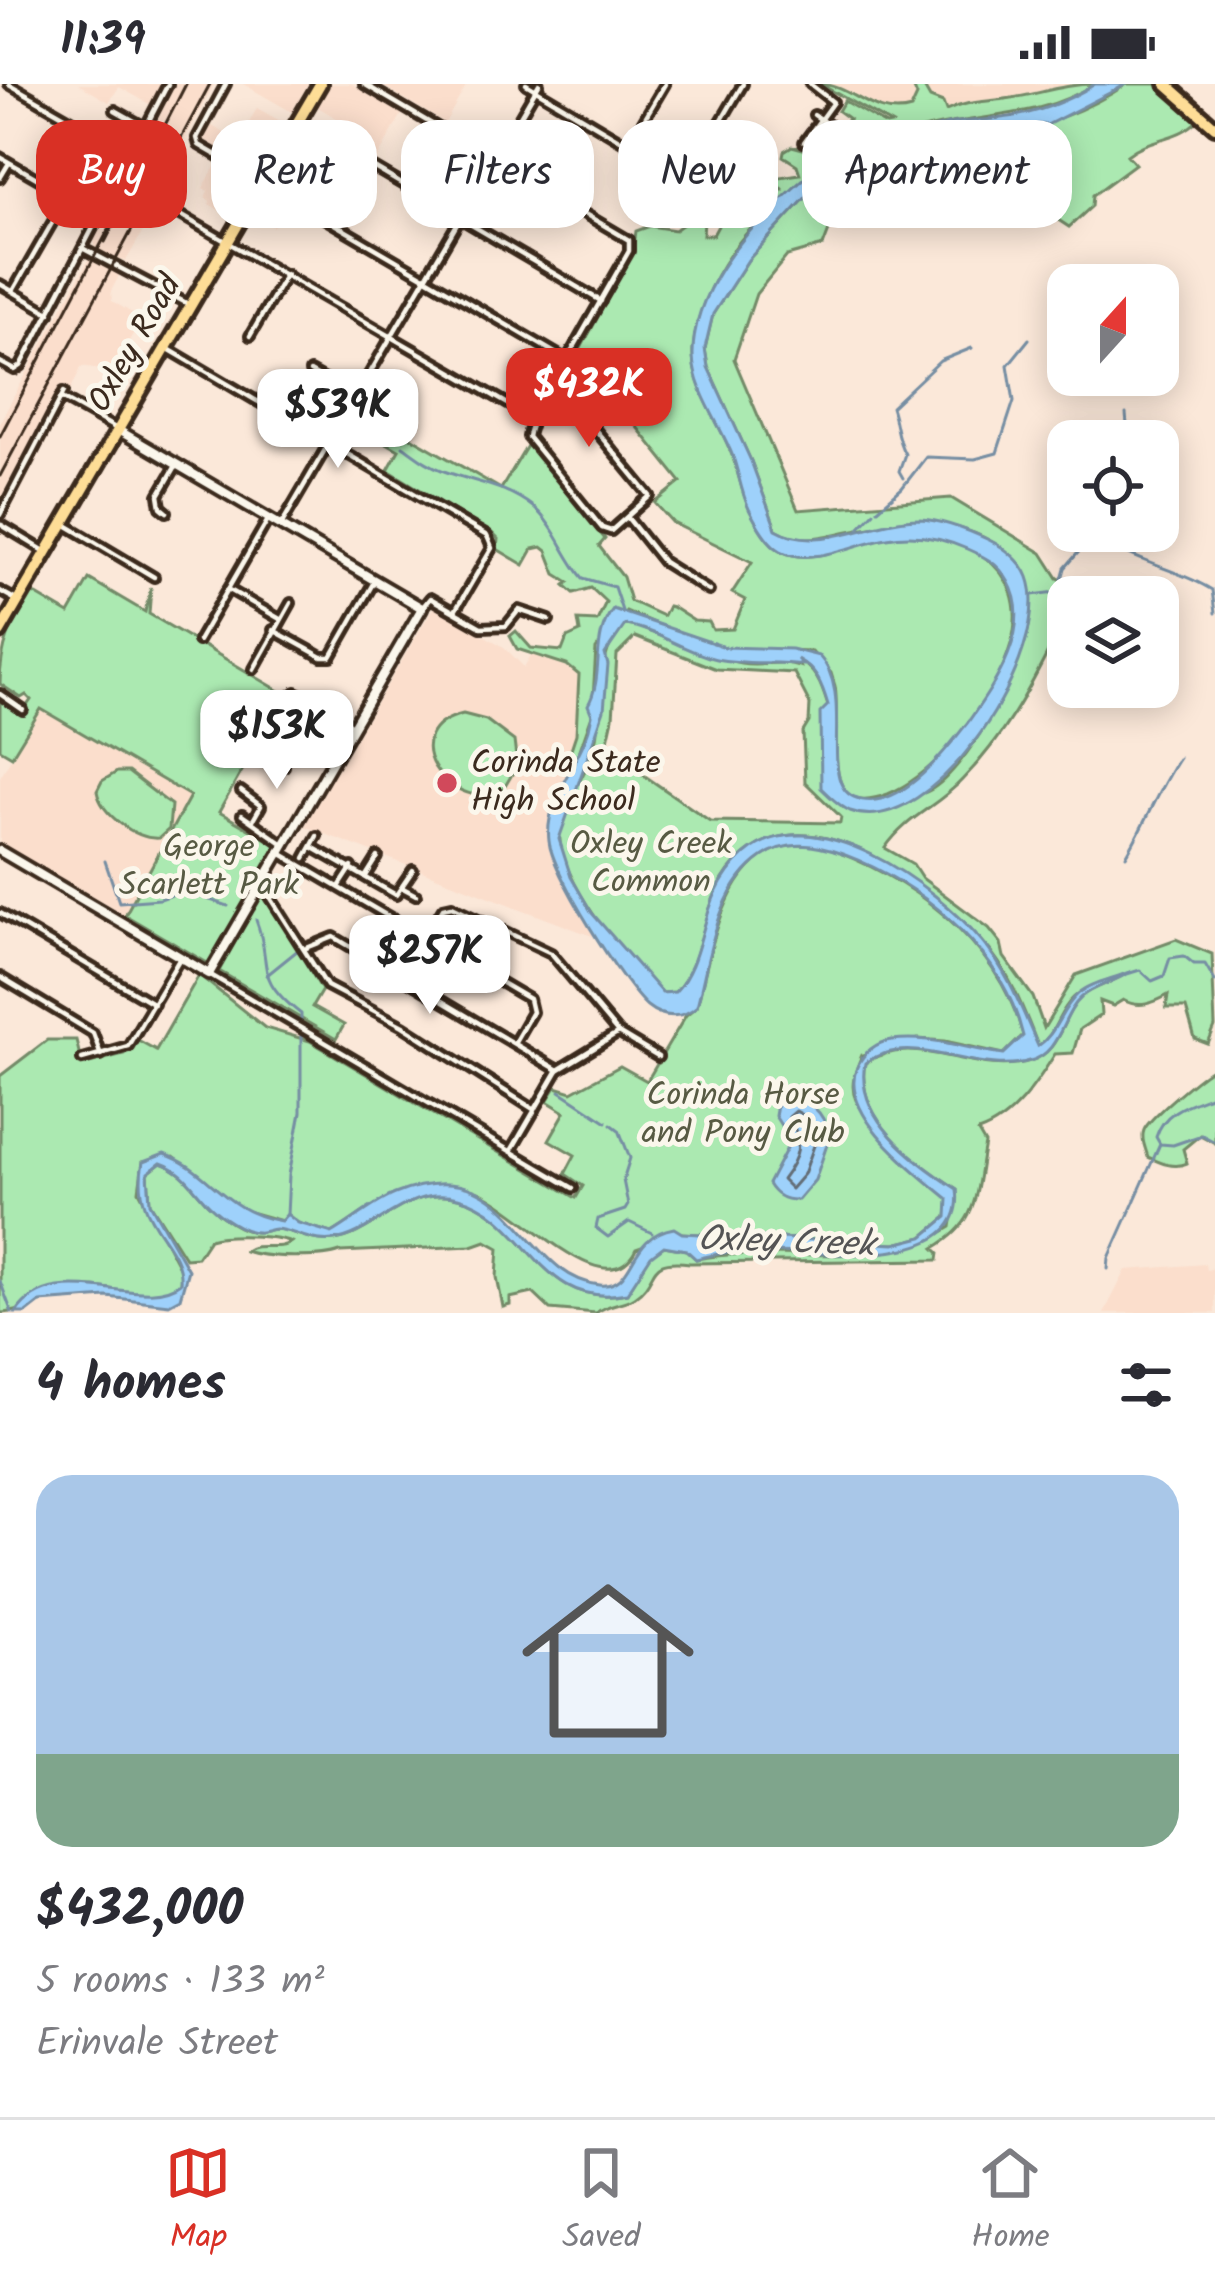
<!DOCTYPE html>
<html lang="en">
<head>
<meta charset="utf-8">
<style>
  body { margin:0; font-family:Kalam,sans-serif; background:#f7f7f7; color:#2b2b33; height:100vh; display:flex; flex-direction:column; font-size:45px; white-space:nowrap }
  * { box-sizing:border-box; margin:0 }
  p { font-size:39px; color:#7c7c81 }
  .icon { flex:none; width:66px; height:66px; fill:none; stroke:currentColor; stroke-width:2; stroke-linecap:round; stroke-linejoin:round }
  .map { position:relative; height:1229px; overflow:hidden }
  .details { display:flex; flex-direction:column; background:#fff; flex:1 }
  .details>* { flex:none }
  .top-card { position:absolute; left:36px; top:36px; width:1143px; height:108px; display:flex; gap:24px }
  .needle { width:78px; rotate:21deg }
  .buttons { position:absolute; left:1047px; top:180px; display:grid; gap:24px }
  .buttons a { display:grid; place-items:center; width:132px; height:132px; border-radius:24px; background:#fff; box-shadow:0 6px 30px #0003; font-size:60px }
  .price { position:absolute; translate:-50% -102px; padding:0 27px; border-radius:24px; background:#fff; color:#222; font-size:39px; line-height:78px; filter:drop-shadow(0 3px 6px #0008) }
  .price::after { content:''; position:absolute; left:50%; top:72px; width:36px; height:27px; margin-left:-18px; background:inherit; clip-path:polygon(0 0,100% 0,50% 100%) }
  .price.active { background:#d93025; color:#fff }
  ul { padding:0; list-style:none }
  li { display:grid; align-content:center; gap:24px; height:636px; padding:0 36px }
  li+li { border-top:3px solid #e1e1e2 }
  li span { display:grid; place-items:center; height:372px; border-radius:36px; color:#555 }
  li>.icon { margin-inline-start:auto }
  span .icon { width:216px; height:216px; fill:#fffc; stroke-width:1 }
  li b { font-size:51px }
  h2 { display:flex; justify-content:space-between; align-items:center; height:144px; padding:0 36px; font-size:51px }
  .chip { padding:0 42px; border-radius:36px; background:#fff; box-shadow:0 6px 30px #0003; font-size:42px; line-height:108px }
  .chip.active { background:#d93025; color:#fff }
  .status { display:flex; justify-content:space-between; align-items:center; height:84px; padding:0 60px; background:#fff; direction:ltr }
  .status svg { height:33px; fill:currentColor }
  .dock { display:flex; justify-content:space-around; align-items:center; height:168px; border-top:3px solid #e1e1e2; background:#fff; font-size:33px; color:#7c7c81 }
  .dock a { display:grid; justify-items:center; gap:6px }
  .dock .active { color:#d93025 }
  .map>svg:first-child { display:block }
</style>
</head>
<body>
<div class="status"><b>11:39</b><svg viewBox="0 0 49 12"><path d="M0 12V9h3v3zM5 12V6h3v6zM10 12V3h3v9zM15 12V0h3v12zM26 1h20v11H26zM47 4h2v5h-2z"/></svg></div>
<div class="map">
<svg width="1215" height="1229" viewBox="0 0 1215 1229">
  <rect width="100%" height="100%" fill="#fbe8d9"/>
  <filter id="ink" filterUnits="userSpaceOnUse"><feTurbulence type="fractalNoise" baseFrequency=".00833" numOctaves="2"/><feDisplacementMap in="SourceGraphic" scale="24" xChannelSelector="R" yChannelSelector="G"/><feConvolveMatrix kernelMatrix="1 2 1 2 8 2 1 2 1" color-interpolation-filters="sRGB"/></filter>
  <g filter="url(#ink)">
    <g fill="#fbdecc">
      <polygon points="78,0 158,0 164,3 153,22 119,3 109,18"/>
      <polygon points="175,0 214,0 150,121 156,125 126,177 117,175 96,165 94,155 113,126"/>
      <polygon points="243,0 308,0 292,28"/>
      <polygon points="330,0 352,0 402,30 376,77 330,50 338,35 316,22"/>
      <polygon points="388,0 467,0 445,39 386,4"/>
      <polygon points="829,0 1095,0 1056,20 889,34"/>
      <polygon points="257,24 316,57 309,70 320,77 314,88 302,82 274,143 240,122 232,134 209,120 210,117 205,113 208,107 203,104 224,67 203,55 210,41 239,57"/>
      <polygon points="89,175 120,190 111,207 112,217 142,235 111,287 82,282 69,309 62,306 0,424 0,338"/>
      <polygon points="434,522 504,563 524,583 533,568 595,581 586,656 553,723 552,772 573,816 600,855 304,742"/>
      <polygon points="41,624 190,712 125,831 0,759 0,693"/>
      <polygon points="1205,1180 1206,1186 1215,1184 1215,1229 1104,1229 1126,1186"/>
    </g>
    <g fill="#abe9b1" stroke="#738a68" stroke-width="3" fill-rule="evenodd">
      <path d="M820,0C852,1 874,36 911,25L917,12L912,0H922L930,14L943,19L946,27C967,17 983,18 1005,15C1038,11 1061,0 1095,0C1051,28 1007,30 957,38C880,50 796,93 745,151C719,181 696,224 693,265C691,303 721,339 733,374C739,391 742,410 750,426C757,440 768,461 783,468C814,482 856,458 888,453C957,443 1034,480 1011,560C995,615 940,688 888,710C875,715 857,720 846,708C829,689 840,629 835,602L831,589L811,567L725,564L679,550L626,527L596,565L592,631L576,677L568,674L576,650L579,591L567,581L517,565L510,552L516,547L531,564L562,567L567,554L580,548L578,536L597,537L606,518L591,504L574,509L565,501L569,498L556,490L547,467L542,463L533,465L524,481L497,465L498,455L493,450L388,386L399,366L349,338L354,330L377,343L385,329L412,345L409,352L501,405L528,360L605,455L599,462L623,493L630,517L663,532L668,522L672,523L694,537L709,538L713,546L733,545L745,516L732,509L752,478L673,439L655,419L681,398L600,297L572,281L633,168L636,147L650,142L675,146L693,133L704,137L703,151H713L726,127L755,123L773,105H782L773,94L800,90L797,81L783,72L784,67L792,62L807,66L849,35L838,27L844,17L886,41L891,40Z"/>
      <path d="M1127,0H1158L1198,36C1178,57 1149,53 1127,71L1135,80L1093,111L1092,122L1069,143L985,88L959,87L920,94L875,108L833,136L823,162L787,172L756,210L734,275L798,426L951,414L1042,469L1058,494L1079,503L1074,513H1068V526L1061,541L1068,544V557L1055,554C1029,607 1003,654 962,696C937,723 907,732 885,764L913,780L922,794L989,844L1001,859L1004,873L1033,913L1044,944L1076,891L1176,855L1212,870L1215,943L1208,960L1195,955L1186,924H1166L1168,911C1154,919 1139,925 1123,916L1113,922L1100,917L1101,931L1080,945L1073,969L1055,970C1036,1000 1013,1036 978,1048L985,1060C975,1110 980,1137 934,1164L939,1169L938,1176L690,1179C643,1173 662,1194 634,1213C622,1221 608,1219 596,1229L550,1225L533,1209L510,1214V1221L503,1223L497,1193L499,1164L486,1157L472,1162L340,1168C323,1175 264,1174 245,1167C258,1157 278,1168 291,1158C274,1151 227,1150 209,1155L197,1173L185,1174L150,1119L148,1089L161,1079C184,1087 193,1105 209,1121C220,1132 241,1148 257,1148C263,1149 269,1145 275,1145C291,1146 305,1155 321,1156C370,1162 399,1099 458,1114C530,1132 539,1227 627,1209L651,1171L664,1162L686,1166L696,1175C780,1159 876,1191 951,1143L957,1105C915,1078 854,1034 865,979C915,946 976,994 1030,977C1062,968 1061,931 1082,912C1094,903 1111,899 1124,891C1102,898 1078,903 1065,924C1055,939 1053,952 1038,962C1024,926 1009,886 982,857C932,803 816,710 744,771C697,810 710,872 675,908L662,909C629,886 555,789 560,749C564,715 591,687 596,654C602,616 595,568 625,541L639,543C672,557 705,573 741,579C761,583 779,575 799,582L795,574C816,586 821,599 828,622L824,628L843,723C869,718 902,717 926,708C964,693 1028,575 1030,534C1031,515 1017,490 1011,471C962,431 908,435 849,447C821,453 801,460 776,445L751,377L708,283L705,265L713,230L748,176L820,98L966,48C1023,51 1078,32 1127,0ZM635,553L716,585L794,589L810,620L809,638L803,648L805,698L841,733L840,739L710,737L606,665L613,634L617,571Z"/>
      <path d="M89,495L145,528L151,503L149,530L285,610L219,728L275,760L276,766L209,880L125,831L190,712L41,625L12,672L0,665V617L21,630L31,616L26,611L21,614L0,600C0,562 12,539 30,507L69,530Z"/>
      <path d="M463,630L486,636L514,657L517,682L501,709C447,727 390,648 463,630Z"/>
      <path d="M117,688H128L171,721L169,745L159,754C136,756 101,730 97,707L102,697Z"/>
      <path d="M818,761C908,791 997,855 1023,951L1004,970L945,957L918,955L862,971C856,985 849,1001 856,1016C871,1045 923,1094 949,1115L947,1133L923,1153L895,1160L682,1149L636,1165C606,1229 514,1115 470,1105C459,1103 389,1114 379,1119C363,1127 348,1140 332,1149L298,1139L287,1131L282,1137L240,1125L174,1073L143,1078L139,1107L181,1187L180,1199C155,1222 120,1203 90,1203C57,1203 32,1229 0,1229V992L47,956H76L82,981L124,970L138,956L156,966L199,891L265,944L310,957L576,1114L583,1102L565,1090L575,1071L549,1056L565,1028L547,1017L556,1003L572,1008L620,982L647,997L686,931L697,922C710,873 722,783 779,764C790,760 806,761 818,761Z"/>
      <polygon points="260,813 266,813 322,906 312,923 344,941 336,955 219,887"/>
      <path d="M1215,983V1059L1200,1051L1183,1065L1187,1079C1173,1085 1161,1079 1148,1073C1145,1063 1140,1053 1145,1044C1154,1030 1201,990 1215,983Z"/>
    </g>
    <g fill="#9ed1fb" stroke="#768ea3" stroke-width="3">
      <path d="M1095,0H1127L1047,41C1022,37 996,53 966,49L820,98L748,176L713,230L705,264L708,283L751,377L776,445C819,470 872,435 919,435C942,436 968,446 989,456C1004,463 1022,477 1028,493C1055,566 934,758 850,727C839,722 829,712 821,704L820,629L828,621C822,601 817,586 797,575L803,581C774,577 745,581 716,575C685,568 655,545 625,541L605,570L608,581L604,626L559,755L571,793L592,829L662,909L675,908C709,872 696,813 744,771C812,710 936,802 982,857C1008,888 1022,926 1038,962C1057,949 1060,926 1078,910C1091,898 1114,895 1131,887C1116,898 1095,901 1082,913C1061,931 1061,969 1030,977C976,993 913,945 865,979C854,1033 915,1078 957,1105C970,1199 786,1162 733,1168C721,1169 708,1172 696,1175L686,1166L664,1162L651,1172L627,1209C538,1227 530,1132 458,1114C399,1099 370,1162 320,1156C305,1155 291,1146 275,1145C269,1145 263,1149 257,1148C241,1147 220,1132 209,1121C193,1105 184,1087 161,1079L148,1089L150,1119L188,1186L180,1214L169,1220L107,1213L40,1218L26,1229H16C53,1171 143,1229 180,1199C184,1156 130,1142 143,1078L164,1070C210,1085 223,1128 281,1137L287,1130L298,1139L332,1149C353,1137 373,1119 395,1110C514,1063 520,1192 600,1201C637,1205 626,1152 674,1144L682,1149L895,1160L923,1153L947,1133L948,1115C917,1089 837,1030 857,983C863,969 876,958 892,956C931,951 966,965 1004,970L1023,952C1004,871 931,808 858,776C827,763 792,752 762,773C716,804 710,873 697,922C683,935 663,935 647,922C623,901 552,789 549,757C544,718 578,680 589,645L592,631L588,621C605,591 590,554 613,525L725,563L791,565L819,572C856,610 817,697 854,713C898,732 946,666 968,638C994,601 1035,544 1008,497C998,479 985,473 967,465C942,454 914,449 887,454C856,459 812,483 781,467C767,460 756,439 749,425C741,408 739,390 733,373C721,341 694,307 693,272C692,210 741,151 785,112C795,103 808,89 820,84C860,66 906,52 948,40C963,36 978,37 993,35C1029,32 1065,19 1095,0Z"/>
      <path d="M784,1014C810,1014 823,1027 830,1052L815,1096L798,1116C784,1117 775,1112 768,1100L787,1064V1051L775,1032L777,1020Z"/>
    </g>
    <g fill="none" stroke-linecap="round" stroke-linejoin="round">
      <path stroke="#636d76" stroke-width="3" d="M796,1027L810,1035L817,1053L804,1090L791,1105L782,1096C799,1074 804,1057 789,1033Z"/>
      <g stroke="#768ea3" stroke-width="3">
        <polyline points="1126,330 1127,341 1136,345 1143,357"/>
        <path d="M403,362C417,372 428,381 444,387C476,399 505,401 533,423C556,442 564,472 583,494L614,503L622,527"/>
        <path d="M903,394L899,387L905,370C896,355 897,341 891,323L940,277L972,264"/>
        <polyline points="878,425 902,404 926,373 975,375 997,369 1014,317 1008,281 1029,255"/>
        <polyline points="859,444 874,428"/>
        <path d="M1062,495L1065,484L1083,463L1082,453L1099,450C1130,479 1176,483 1212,506L1215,529"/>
        <polyline points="1032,511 1057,508 1060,500"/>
        <path d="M1126,772C1145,740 1158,705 1179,674"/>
        <polyline points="105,777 119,818 160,815 184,807 228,822"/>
        <path d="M256,836C274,883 251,891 301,930V936"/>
        <polyline points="1127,890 1140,886 1152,897 1164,892 1170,874 1184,872 1194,880 1205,880 1215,897"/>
        <polyline points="267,891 298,866"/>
        <polyline points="560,1007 607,1038"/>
        <path d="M1215,1010C1190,1020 1165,1025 1156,1053L1160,1060L1173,1061L1202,1051L1215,1058"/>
        <polyline points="611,1040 619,1046 630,1074 623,1096 628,1121 625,1126 598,1135 596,1144 608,1153 629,1138 652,1149"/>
        <polyline points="287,1131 289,1091 301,1028 301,948"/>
        <polyline points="1108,1185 1109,1174 1160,1060"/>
        <polyline points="0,1197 12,1229"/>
      </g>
      <g stroke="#3b2a1e" stroke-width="14">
        <g id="minor">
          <polyline points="9,0 133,71"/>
          <polyline points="226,0 197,54 199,61 567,276"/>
          <path d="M364,0L629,156V167C605,209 581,251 557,293C547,312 531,333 528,353L602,444L611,447L650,412L555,297"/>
          <polyline points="526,0 732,122"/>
          <polyline points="115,26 147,44"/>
          <polyline points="814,31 832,43"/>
          <polyline points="301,41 601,217"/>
          <polyline points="804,58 833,18 810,0"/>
          <polyline points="629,61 665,0"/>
          <polyline points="0,73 101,131"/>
          <polyline points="0,94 9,79"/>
          <polyline points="687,95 743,0"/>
          <polyline points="165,122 534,335"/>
          <polyline points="84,165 190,221"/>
          <polyline points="0,200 50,229"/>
          <polyline points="13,207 67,113"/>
          <polyline points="250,252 286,190"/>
          <polyline points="170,266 487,452 492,464 455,527"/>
          <polyline points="0,278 15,286 21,282 168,0"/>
          <polyline points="310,288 355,313"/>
          <polyline points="62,314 117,345"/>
          <polyline points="167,428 161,423 159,411 177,380"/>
          <polyline points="0,431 64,308"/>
          <polyline points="627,433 663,478 709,507"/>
          <polyline points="63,439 154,493"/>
          <polyline points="0,440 46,468"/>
          <polyline points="281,441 539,0"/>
          <polyline points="228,505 280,535"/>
          <polyline points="0,507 18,517"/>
          <polyline points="422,524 430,514 481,543 506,542 519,526 549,536"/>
          <polyline points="273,546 322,573 331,573 375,496"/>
          <polyline points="198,557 269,434"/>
          <polyline points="254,585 291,519"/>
          <polyline points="0,610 23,626"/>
          <polyline points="258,667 284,682"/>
          <polyline points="254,674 287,615 296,608 323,621 353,643"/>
          <polyline points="241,707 261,722 253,736"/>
          <polyline points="242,731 285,761"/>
          <polyline points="312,763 396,811 413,786"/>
          <polyline points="280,769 529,915 532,928 514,959"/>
          <polyline points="305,774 317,752"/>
          <polyline points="366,792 378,773"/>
          <polyline points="262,800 327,902 403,942 535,1026"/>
          <polyline points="339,803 352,783"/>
          <polyline points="403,804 416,811"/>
          <polyline points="0,829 154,920"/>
          <polyline points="425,854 443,824 452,822 551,869 618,949 658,973"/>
          <polyline points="304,865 334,853 558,986"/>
          <polyline points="209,890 573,1104"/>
          <polyline points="0,893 93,949 101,971"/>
          <polyline points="82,975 128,962 180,874"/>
          <polyline points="511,1067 558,986 617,950"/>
        </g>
      </g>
      <g stroke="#3b2a1e" stroke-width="16">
        <polyline id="tertiary" points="0,767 209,890 422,524 118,346"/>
      </g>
      <g stroke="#3b2a1e" stroke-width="20">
        <g id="primary">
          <polyline points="1166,0 1215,43"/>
          <polyline points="0,548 320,0"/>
        </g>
      </g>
      <use href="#minor" stroke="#fbf7ec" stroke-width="4.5"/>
      <use href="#tertiary" stroke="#fbf7ec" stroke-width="8"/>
      <use href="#primary" stroke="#fedd96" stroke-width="10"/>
      <g stroke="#3b2a1e" stroke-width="3">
        <polyline points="105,158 186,0"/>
        <polyline points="0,352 109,145"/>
        <polyline points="0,392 210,0"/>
      </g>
    </g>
  </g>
  <circle fill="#d1495b" stroke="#fbf7ec" stroke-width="4.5" cx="447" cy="699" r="12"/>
  <g text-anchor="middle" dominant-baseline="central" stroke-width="10" stroke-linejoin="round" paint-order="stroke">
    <g font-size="33" fill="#3b2a1e" stroke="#fbf7ec">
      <text transform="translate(136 260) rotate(-60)">Oxley Road</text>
    </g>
    <g font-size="33" fill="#3b2a1e" stroke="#fbf7ec" text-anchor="start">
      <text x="471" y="680">Corinda State<tspan x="471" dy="38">High School</tspan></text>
    </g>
    <g font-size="33" fill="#575a43" stroke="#fbf7ec">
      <text x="651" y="761">Oxley Creek<tspan x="651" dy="38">Common</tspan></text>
      <text x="209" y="764">George<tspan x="209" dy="38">Scarlett Park</tspan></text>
      <text x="743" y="1012">Corinda Horse<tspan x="743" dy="38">and Pony Club</tspan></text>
    </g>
    <g font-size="36" font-style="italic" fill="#545455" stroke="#fbf7ec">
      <text transform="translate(786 1159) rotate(2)">Oxley Creek</text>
    </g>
  </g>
</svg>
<div class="buttons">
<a><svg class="needle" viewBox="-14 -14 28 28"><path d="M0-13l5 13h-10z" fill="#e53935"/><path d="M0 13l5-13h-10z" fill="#7c7c81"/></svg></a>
<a><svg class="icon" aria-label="locate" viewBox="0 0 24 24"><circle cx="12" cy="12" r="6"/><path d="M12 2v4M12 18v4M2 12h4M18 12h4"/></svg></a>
<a><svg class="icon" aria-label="layers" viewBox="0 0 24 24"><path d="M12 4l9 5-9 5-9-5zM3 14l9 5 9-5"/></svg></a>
</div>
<b class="price active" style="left:589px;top:366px">$432K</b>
<b class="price" style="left:338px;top:387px">$539K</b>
<b class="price" style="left:277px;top:708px">$153K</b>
<b class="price" style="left:430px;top:933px">$257K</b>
<div class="top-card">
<a class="chip active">Buy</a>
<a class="chip">Rent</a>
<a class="chip">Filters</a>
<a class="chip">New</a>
<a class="chip">Apartment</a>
</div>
</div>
<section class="details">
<h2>4 homes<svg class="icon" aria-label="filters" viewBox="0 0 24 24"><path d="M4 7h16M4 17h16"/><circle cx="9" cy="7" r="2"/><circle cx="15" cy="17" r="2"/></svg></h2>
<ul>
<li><span style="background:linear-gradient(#a9c7e8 75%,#7fa58c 0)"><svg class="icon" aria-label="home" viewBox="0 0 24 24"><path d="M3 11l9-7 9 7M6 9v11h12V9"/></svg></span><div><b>$432,000</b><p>5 rooms · 133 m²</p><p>Erinvale Street</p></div></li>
</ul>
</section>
<nav class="dock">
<a class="active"><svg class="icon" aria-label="map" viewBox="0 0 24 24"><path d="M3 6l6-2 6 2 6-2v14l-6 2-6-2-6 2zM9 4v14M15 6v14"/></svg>Map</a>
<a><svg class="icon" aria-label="saved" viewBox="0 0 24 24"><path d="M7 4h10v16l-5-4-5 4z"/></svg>Saved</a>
<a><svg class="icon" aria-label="home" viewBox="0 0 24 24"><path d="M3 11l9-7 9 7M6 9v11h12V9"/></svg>Home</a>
</nav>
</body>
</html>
